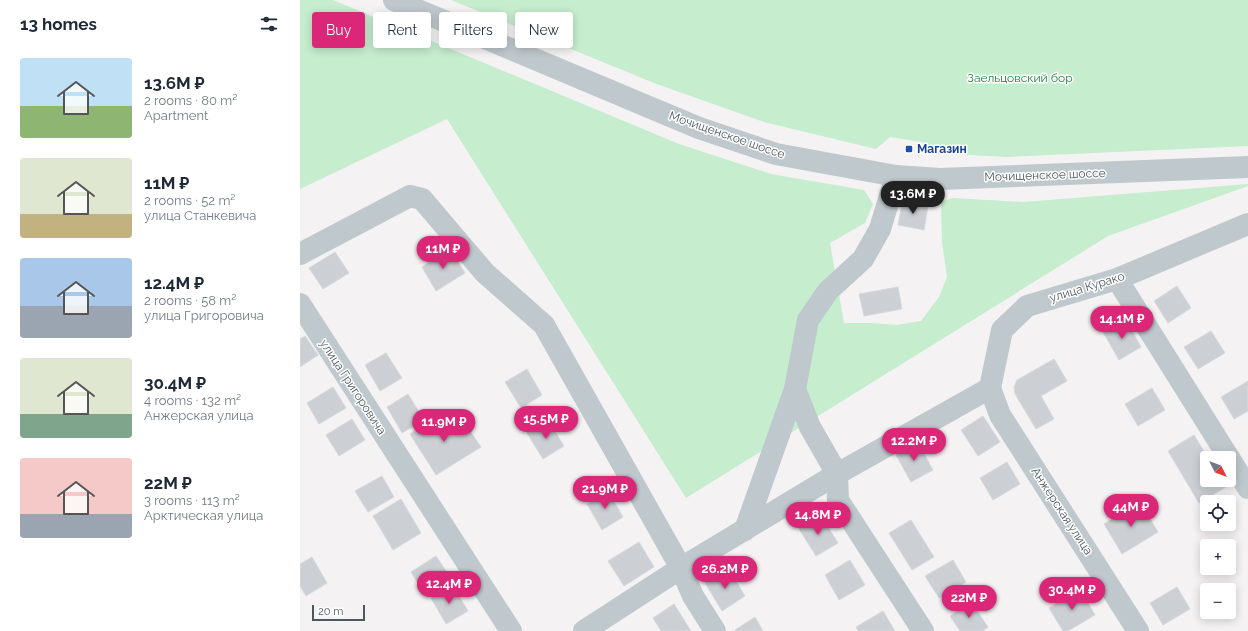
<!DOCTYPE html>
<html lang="en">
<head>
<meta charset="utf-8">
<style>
  body { margin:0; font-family:Raleway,sans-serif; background:#f6f6f7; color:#1f2937; height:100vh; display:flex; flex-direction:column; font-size:15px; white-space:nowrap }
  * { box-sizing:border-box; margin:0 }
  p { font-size:13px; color:#747a83 }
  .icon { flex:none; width:22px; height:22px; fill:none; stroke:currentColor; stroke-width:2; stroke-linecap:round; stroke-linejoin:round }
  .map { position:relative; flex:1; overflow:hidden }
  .side { display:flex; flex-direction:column; background:#fff; width:300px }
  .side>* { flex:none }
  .guide { position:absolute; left:12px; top:12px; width:380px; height:36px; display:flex; gap:8px }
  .needle { width:26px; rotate:132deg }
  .buttons { position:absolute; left:900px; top:451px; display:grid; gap:8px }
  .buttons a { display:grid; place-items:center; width:36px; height:36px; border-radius:4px; background:#fff; box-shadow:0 2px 10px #0003; font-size:20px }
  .scale { position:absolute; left:12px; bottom:10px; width:53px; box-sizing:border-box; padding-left:4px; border:2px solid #4b585e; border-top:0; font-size:11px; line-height:14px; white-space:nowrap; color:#4b585e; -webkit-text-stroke:3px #fff; paint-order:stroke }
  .price { position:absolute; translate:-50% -34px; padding:0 9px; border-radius:14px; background:#db2777; color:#fff; font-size:13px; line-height:26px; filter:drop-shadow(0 1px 2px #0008) }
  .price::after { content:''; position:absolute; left:50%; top:24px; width:12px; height:9px; margin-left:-6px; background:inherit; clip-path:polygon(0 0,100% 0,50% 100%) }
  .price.selected { background:#222; color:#fff }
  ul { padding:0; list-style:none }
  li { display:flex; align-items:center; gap:12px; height:100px; padding:0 20px }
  li span { display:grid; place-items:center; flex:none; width:112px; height:80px; border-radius:4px; color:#555 }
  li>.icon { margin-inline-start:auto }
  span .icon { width:48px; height:48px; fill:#fffc; stroke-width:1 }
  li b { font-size:17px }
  h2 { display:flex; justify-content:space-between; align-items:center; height:48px; padding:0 20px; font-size:17px }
  .pill { padding:0 14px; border-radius:4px; background:#fff; box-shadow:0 2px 10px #0003; font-size:14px; line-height:36px }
  .pill.selected { background:#db2777; color:#fff }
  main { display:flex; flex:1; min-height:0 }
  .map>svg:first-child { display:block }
</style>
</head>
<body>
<main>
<section class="side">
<h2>13 homes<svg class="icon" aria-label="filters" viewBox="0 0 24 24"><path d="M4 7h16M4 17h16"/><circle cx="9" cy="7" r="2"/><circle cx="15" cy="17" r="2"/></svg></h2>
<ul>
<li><span style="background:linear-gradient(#bfe0f5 60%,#8fb573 0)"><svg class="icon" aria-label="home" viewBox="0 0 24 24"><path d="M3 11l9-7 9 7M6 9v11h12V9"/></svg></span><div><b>13.6M ₽</b><p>2 rooms · 80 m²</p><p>Apartment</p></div></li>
<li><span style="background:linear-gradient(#dfe7d0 70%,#c2b280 0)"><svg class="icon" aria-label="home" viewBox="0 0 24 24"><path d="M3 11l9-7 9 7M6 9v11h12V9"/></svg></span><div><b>11M ₽</b><p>2 rooms · 52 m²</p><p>улица Станкевича</p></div></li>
<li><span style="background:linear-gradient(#a9c7e8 60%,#9aa5b1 0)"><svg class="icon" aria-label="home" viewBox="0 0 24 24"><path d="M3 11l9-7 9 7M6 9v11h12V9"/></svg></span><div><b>12.4M ₽</b><p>2 rooms · 58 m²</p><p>улица Григоровича</p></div></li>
<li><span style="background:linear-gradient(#dfe7d0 70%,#7fa58c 0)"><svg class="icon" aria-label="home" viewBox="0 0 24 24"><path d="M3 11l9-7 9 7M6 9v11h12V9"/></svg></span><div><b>30.4M ₽</b><p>4 rooms · 132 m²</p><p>Анжерская улица</p></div></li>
<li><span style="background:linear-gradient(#f6c9c9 70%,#9aa5b1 0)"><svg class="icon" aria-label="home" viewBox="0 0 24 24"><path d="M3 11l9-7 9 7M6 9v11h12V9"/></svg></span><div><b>22M ₽</b><p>3 rooms · 113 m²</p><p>Арктическая улица</p></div></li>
</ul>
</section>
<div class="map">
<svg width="948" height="631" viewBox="0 0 948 631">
  <rect width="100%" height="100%" fill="#f4f2f2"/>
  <g fill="#c5edce">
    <polygon points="0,0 33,0 379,144 471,174 564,190 573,204 565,223 530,243 544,323 571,323 597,325 621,321 639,297 647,277 642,242 641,202 653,198 724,202 948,184 948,186 808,236 386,498 147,119 0,189"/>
    <polygon points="151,0 948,0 948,146 707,157 634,153 622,142 590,137 576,149 464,122 354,83"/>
  </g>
  <g fill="#ccd0d4" stroke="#d6d9dd">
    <polygon points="603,200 628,205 624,230 598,225"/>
    <polygon points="150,249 165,273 136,291 122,267"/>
    <polygon points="35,252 49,273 23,289 9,268"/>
    <polygon points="877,286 891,308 868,323 854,301"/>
    <polygon points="598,287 602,309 564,316 559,294"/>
    <polygon points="826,320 841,347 819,360 803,332"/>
    <polygon points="911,331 925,353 898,369 884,347"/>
    <polygon points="5,336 18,355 0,367 0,339"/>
    <polygon points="86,353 102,378 80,391 65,365"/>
    <polygon points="754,359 767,381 741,396 754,419 736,429 715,394 714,387 717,380"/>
    <polygon points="227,369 242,395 221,408 205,382"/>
    <polygon points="948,381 948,411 934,419 921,397"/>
    <polygon points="33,387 46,408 19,424 7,403"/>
    <polygon points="852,388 865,410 838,426 825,404"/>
    <polygon points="108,394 124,420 102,433 87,407"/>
    <polygon points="143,413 155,432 166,425 181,447 136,475 110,434"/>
    <polygon points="683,416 700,442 678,456 661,430"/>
    <polygon points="52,419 65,440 39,456 26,435"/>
    <polygon points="248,420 264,446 243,459 227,433"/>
    <polygon points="894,435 908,458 907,458 907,480 921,480 926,487 899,503 868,451"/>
    <polygon points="618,443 633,470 611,482 596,455"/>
    <polygon points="707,462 720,484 693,500 680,478"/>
    <polygon points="82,476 94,497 68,512 55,491"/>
    <polygon points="308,491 323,517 302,530 287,504"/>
    <polygon points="101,499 121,533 93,550 73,516"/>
    <polygon points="840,502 858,532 822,554 804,524"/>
    <polygon points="521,516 538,543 516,556 499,529"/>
    <polygon points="611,520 634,557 612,570 589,533"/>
    <polygon points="339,542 354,567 324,586 308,561"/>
    <polygon points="136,556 150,577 124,593 111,572"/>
    <polygon points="12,557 27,583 6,596 0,586 0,564"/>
    <polygon points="550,560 565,585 539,600 525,575"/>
    <polygon points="653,560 666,582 639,598 625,576"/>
    <polygon points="428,568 445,596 422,611 405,583"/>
    <polygon points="152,585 168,611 146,624 131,598"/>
    <polygon points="877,587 890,609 863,625 850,603"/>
    <polygon points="780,589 795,615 768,631 763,631 749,608"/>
    <polygon points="671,602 688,627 683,631 660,631 650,616"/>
    <polygon points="374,604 391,631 361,631 353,618"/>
    <polygon points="583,611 595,631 558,631 556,627"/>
    <polygon points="455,617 463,631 436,631 435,630"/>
  </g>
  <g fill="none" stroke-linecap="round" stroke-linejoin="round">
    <g stroke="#bfc8cd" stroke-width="22">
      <polyline points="94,0 399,128 476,154 596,176 640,179 948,167"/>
      <polyline points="596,176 580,229 563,259 528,291 508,320 495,389 510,427 537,474 538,500 623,631"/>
      <polyline points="0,254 110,196 122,199 185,273 244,325 381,568 393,596 415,631"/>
      <polyline points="817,279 929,458"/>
      <polyline points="0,304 211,631"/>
      <polyline points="690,388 700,415 838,631"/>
      <polyline points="929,458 948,488"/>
      <polyline points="445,530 495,389"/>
      <polyline points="284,631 381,568 537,474 690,388 702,330 727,306 817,279 948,224"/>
    </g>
  </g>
  <rect fill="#1a4fb4" stroke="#fff" stroke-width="1.5" x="605" y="145" width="8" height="8" rx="2"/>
  <g text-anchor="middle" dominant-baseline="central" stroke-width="3" stroke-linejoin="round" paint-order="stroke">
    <g font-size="12" fill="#1f7c3f" stroke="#fff">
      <text x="720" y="78">Заельцовский бор</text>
    </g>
    <g font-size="12" fill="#4b585e" stroke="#fff">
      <text transform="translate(427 135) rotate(19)">Мочищенское шоссе</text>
      <text transform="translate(745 175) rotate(-2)">Мочищенское шоссе</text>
      <text transform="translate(787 287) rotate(-17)">улица Курако</text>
      <text transform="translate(53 387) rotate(57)">улица Григоровича</text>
      <text transform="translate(762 511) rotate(57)">Анжерская улица</text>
    </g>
    <g font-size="12" font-weight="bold" fill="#164399" stroke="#fff" text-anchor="start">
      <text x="617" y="149">Магазин</text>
    </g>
  </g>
</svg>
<div class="buttons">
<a><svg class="needle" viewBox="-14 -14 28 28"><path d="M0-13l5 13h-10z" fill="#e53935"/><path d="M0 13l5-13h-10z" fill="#747a83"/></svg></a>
<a><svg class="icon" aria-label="locate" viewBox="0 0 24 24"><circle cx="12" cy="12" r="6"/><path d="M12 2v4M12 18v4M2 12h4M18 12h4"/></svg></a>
<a>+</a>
<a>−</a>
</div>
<div class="scale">20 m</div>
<b class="price selected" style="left:613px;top:215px">13.6M ₽</b>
<b class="price" style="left:143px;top:270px">11M ₽</b>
<b class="price" style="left:822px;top:340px">14.1M ₽</b>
<b class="price" style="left:246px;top:440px">15.5M ₽</b>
<b class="price" style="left:144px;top:443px">11.9M ₽</b>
<b class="price" style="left:614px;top:462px">12.2M ₽</b>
<b class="price" style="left:305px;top:510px">21.9M ₽</b>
<b class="price" style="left:831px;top:528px">44M ₽</b>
<b class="price" style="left:518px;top:536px">14.8M ₽</b>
<b class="price" style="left:425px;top:590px">26.2M ₽</b>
<b class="price" style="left:149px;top:605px">12.4M ₽</b>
<b class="price" style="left:772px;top:611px">30.4M ₽</b>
<b class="price" style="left:669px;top:619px">22M ₽</b>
<div class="guide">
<a class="pill selected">Buy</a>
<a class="pill">Rent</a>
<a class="pill">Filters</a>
<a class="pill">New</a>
</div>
</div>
</main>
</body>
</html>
